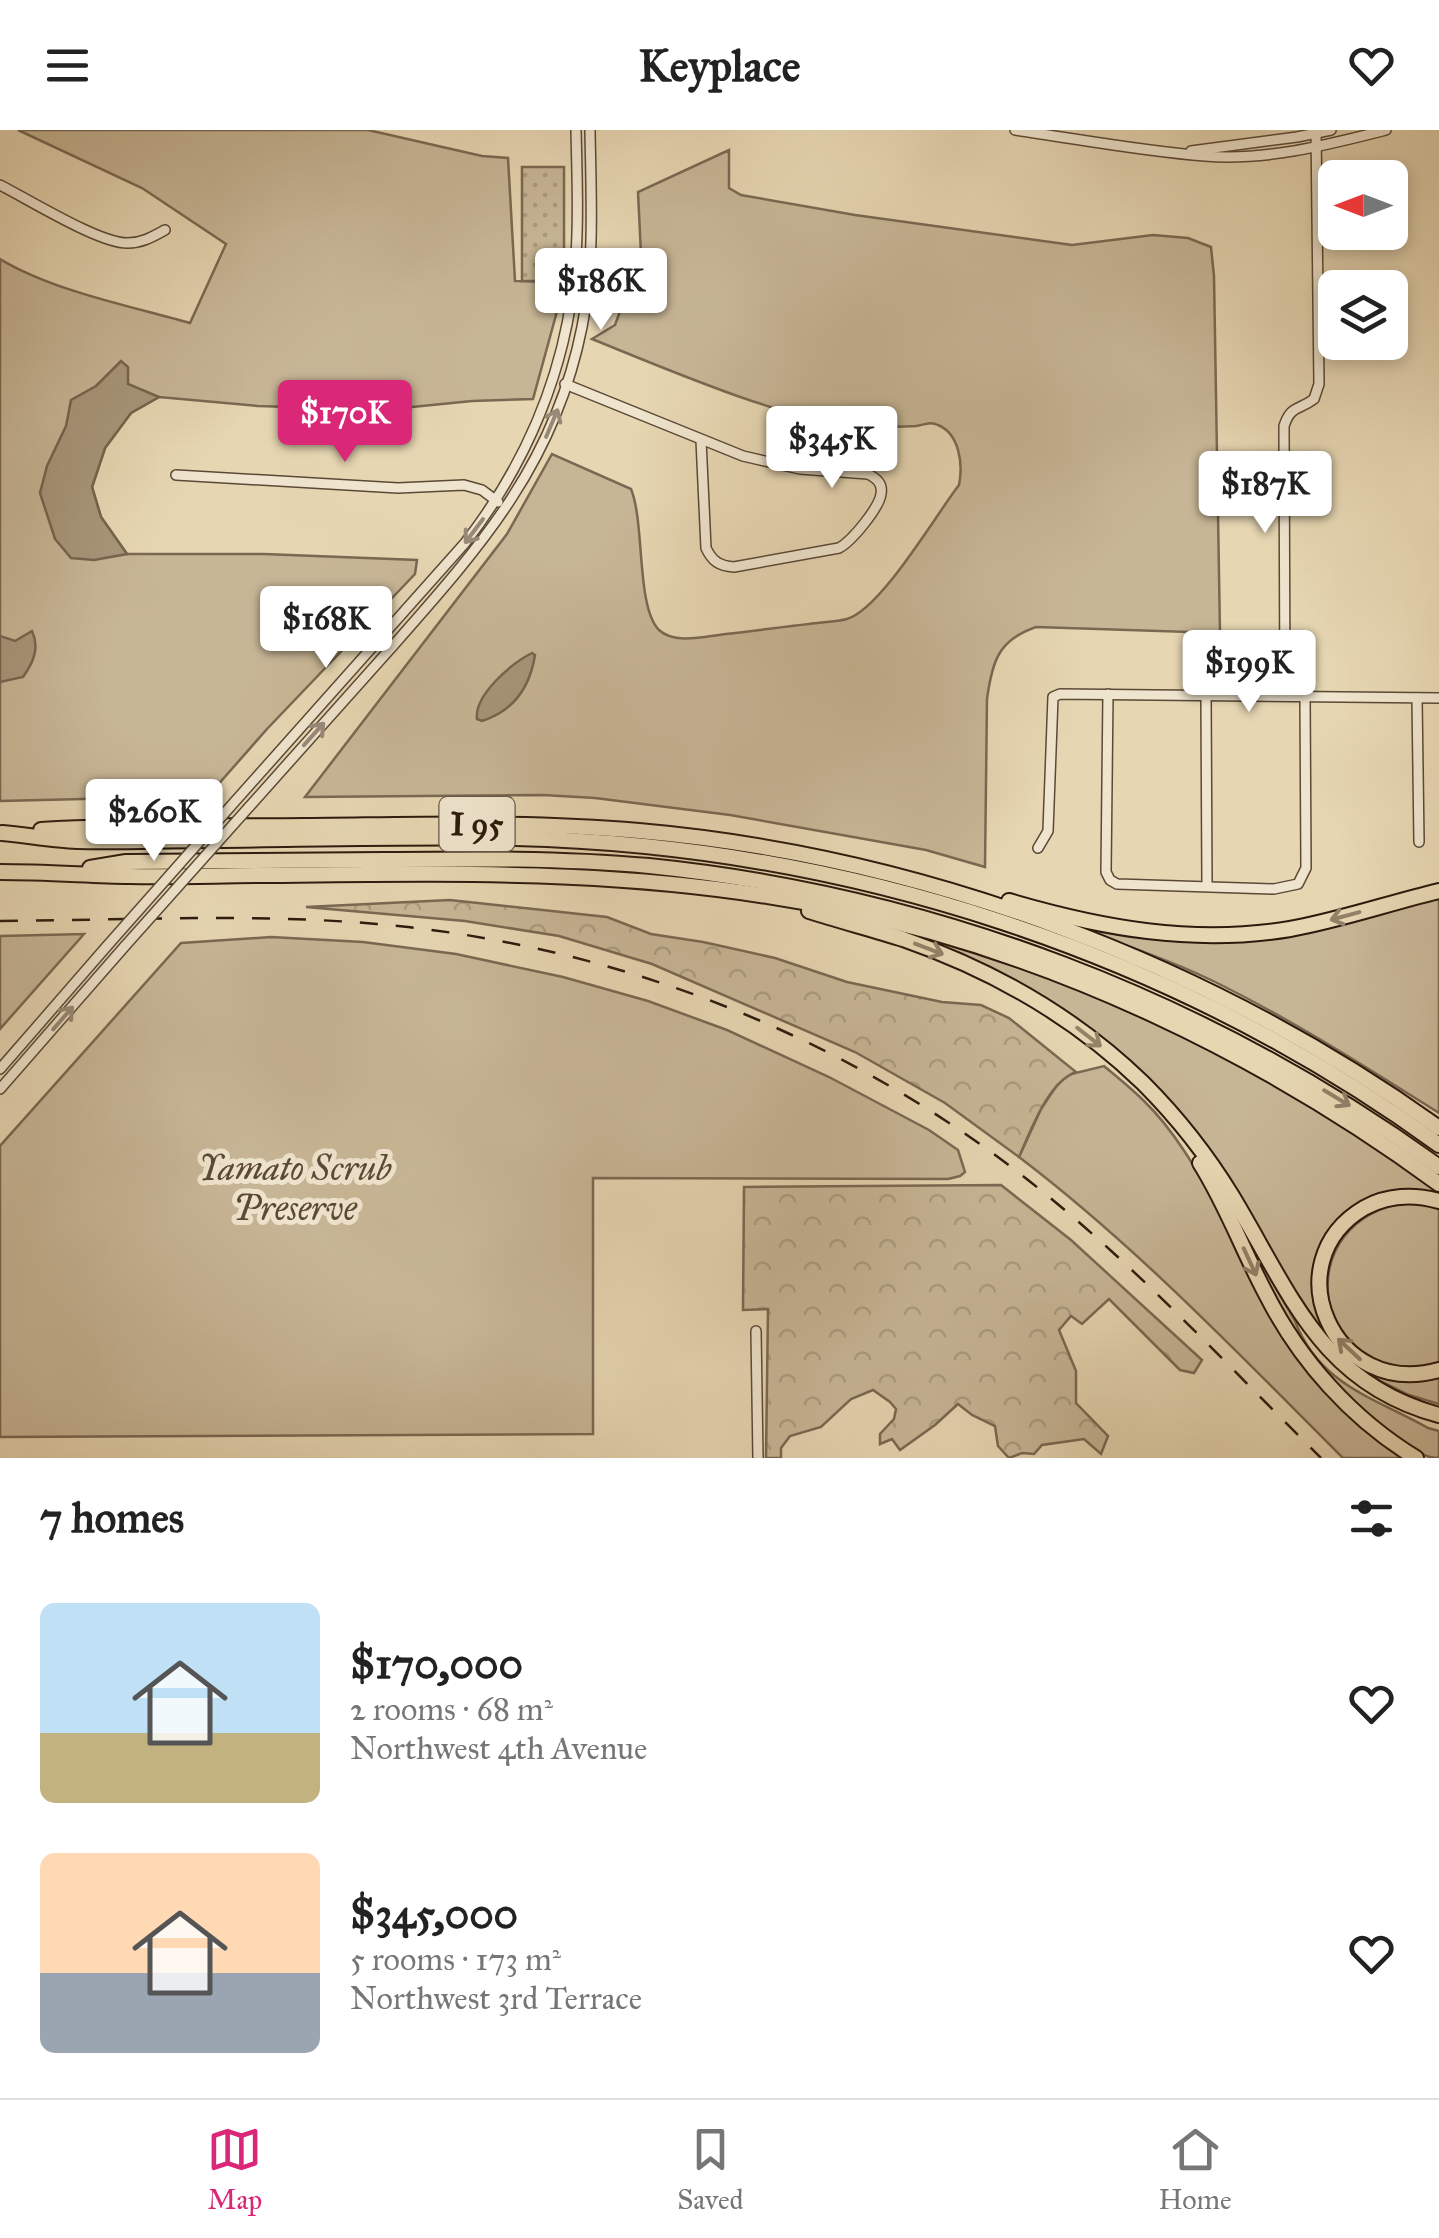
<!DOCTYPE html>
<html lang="en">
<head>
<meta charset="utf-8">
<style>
  body { margin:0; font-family:"IM FELL Great Primer",serif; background:#f6f6f6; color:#222; height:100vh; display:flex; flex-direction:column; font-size:38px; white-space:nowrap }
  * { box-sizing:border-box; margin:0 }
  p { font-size:32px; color:#767676 }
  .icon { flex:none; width:55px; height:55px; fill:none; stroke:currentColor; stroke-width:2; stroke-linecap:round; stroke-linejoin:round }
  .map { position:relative; height:1328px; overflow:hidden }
  .side { display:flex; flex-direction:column; background:#fff; flex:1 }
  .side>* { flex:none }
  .needle { width:65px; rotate:270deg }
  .controls { position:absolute; left:1318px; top:30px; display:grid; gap:20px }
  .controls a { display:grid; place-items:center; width:90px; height:90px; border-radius:15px; background:#fff; box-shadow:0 5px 15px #0003; font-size:50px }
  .price { position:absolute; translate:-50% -85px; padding:0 22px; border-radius:10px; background:#fff; color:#222; font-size:32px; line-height:65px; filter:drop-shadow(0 2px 5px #0008) }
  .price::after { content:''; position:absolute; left:50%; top:60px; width:30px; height:22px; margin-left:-15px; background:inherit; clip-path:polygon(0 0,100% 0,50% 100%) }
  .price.active { background:#db2777; color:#fff }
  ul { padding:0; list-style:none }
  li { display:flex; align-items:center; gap:30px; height:250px; padding:0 40px }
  li span { display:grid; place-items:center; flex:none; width:280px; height:200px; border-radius:15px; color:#555 }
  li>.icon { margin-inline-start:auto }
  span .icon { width:120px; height:120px; fill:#fffc; stroke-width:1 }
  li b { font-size:42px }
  h2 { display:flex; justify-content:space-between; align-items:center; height:120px; padding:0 40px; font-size:42px }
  header { display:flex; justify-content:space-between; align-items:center; height:130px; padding:0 40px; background:#fff; font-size:45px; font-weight:700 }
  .tabs { display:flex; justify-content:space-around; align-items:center; height:140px; border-top:2px solid #e0e0e0; background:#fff; font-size:28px; color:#767676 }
  .tabs a { display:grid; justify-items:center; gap:5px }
  .tabs .active { color:#db2777 }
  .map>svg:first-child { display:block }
</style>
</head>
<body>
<header><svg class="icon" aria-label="menu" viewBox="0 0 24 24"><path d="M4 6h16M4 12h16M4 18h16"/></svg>Keyplace<svg class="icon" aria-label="heart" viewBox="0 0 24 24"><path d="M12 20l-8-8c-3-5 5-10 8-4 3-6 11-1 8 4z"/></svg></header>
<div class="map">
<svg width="1439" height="1328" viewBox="0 0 1439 1328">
  <defs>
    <pattern id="forest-crowns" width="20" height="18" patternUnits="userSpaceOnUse" patternTransform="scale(2.5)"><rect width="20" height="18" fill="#c7b696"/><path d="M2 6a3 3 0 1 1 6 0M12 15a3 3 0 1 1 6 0" fill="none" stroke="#ab9c80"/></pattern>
    <pattern id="park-dots" width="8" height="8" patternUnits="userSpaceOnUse" patternTransform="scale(2.5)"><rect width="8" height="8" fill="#c7b696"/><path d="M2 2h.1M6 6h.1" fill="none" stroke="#ab9c80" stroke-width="1.8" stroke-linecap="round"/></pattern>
  </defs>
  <rect width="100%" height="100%" fill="#e6d6b2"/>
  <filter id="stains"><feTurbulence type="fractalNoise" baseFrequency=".002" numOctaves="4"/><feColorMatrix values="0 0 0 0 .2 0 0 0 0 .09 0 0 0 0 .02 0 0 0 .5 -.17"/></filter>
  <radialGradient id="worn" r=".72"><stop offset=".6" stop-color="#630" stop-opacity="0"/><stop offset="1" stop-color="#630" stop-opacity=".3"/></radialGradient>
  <g fill="#c7b696" stroke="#7a6852" stroke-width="2.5">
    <path d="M18,0H368L482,26L508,28L515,151L565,152L533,269L472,271L382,280L258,276L159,267L131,283L105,318L92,357L101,387L127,424H264L417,430L415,444L267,599L208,666L0,671V129C53,161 130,176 190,193L226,114L142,58Z"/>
    <path d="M729,20V58L741,65L855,85L1072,115L1153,105L1188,108L1211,117L1214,146L1220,503L1036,497C998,510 992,532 987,569L985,737L926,720L730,685L595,668L543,665L305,667L507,404L552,324L631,359C645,393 636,477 659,500C675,515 706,506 726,504C754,501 781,497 809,494C821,492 836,492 847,489C881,479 935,386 959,355C963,335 960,304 938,295C930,291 924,295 916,296C888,298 851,296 823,291C798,287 774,278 749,270C696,252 644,230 592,209L615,195L641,124L638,62Z"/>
    <path d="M1439,764V983C1364,936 1291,889 1211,850C1169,830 1125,815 1081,800L1083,795L1228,809Z"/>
    <polygon points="84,804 0,899 0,806"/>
    <polygon points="271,807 363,812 456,824 563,847 648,871 727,900 829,947 929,1000 958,1020 965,1042 960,1046 948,1049 593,1048 593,1304 0,1307 0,1016 181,813"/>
    <path d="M943,813L1032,842L1093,865L1195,912L1310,974L1439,1060V1067L1397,1062L1327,1109C1326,1126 1319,1181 1323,1194C1335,1229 1380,1255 1416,1251C1424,1251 1432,1248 1439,1247V1274L1409,1265L1368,1245L1341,1226L1301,1173L1246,1077L1126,929L942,818Z"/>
    <path d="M1104,936C1117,947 1131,958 1144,971C1174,1000 1197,1040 1217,1077C1243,1124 1260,1174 1291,1219C1324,1266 1361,1294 1406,1328H1343C1239,1224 1136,1116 1019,1027L1041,979L1063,946Z"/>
    <path d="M1411,1072L1439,1078V1235C1309,1262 1284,1087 1411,1072Z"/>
    <path d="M1237,1090L1295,1191C1319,1255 1375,1268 1428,1298L1439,1301V1328C1422,1328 1412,1318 1399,1309C1347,1274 1308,1227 1276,1174C1261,1148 1250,1118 1237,1090Z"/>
  </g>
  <g fill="url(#forest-crowns)" stroke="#7a6852" stroke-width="2.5">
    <path d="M450,770L607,787L651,804L703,812L775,828L847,852L942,872L981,875L1009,888L1076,942C1048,952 1031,1000 1019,1027L945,973L855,922L652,834L559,806L465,791L306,777Z"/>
    <polygon points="1001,1055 1071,1110 1202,1230 1194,1243 1180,1240 1109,1169 1082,1194 1071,1186 1059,1200 1076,1241 1076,1273 1108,1306 1101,1324 1084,1309 1042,1315 1034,1324 1022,1323 1009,1328 998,1316 995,1296 972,1285 958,1274 935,1295 900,1320 892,1309 880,1314 880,1304 894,1289 896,1279 890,1272 873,1260 851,1269 821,1297 790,1306 781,1318 781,1328 766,1328 768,1179 743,1180 744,1057"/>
  </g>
  <rect fill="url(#park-dots)" stroke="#7a6852" stroke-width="2.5" x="522" y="37" width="42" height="114"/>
  <g fill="#a7967a" stroke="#76644e" stroke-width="2.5">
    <polygon points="121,231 128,237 128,254 159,267 131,283 105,318 92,357 101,387 127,424 94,430 71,428 55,409 40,363 47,336 66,296 71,270 96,256"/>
    <path d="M32,501C40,518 33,533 23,547L0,552V506L15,511Z"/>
    <path d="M532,523L535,525C530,557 513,581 482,591L477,589C474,565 512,533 532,523Z"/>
  </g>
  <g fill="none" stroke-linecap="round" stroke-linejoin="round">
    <g stroke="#5b4936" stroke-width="12">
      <g id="minor">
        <path d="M1015,0C1078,9 1141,21 1205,26C1266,31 1327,15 1386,0"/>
        <polyline points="1191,21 1297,7 1331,0"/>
        <path d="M0,55C28,69 100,114 128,113C142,113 152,107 165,100"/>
        <path d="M565,254L743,326L800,339L868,344C876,348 883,353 881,364C879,378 852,411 839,418L734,437C719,436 712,431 706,418L701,310"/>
        <polyline points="176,345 398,358 464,355 482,360 498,372"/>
        <polyline points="1108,564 1106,742 1110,750 1117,754 1274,759 1298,754 1306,738 1305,567"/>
        <polyline points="1206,566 1207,756"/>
        <path d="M1285,566L1284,296C1291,275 1298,281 1314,269L1319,254L1316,0"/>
        <polyline points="1417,568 1419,712"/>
        <path d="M230,677L465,413C527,333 566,240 575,139C579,93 577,46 576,0"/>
        <path d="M249,677C296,624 343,571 391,518C480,417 555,334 582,197C595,132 591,66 590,0"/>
        <polyline points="1038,718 1048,701 1053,567 1060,564 1439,568"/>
        <polyline points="0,939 107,816"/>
        <polyline points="0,959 125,816"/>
        <polyline points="756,1201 758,1328"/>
      </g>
    </g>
    <g stroke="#2d1a0d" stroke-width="18">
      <g id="highway">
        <path d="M41,700C129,695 217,697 306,696C417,695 528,691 639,701C923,726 1207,832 1439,998"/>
        <path d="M2,703C26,705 52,710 77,711C122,712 167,710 213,710C313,709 414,706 515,708C846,716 1170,820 1439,1015"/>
        <path d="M90,738L126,732C212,731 298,731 384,730C472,729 560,728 649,736C933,765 1207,869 1439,1037"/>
        <path d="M0,742C43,742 86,745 129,746C176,747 224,745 272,745C464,743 648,739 838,779C1054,824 1262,924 1439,1054"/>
        <path d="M1009,771C1101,798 1193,815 1290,799C1340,790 1389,773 1439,761"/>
        <path d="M809,781C840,791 872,799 903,809C992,840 1075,887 1143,953C1177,987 1207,1025 1232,1066C1290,1162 1320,1253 1439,1285"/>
        <path d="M1200,1033C1226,1074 1243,1121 1266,1164C1300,1231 1352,1289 1416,1328"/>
        <path d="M1439,1071C1414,1064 1387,1065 1364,1078C1273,1132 1333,1270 1439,1240"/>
      </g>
    </g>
    <use href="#minor" stroke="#efe4cd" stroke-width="9"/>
    <use href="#highway" stroke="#e6d6b2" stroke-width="14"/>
    <path stroke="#2d1a0d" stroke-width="2.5" stroke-dasharray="18 18" stroke-linecap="butt" d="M0,791C136,790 273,782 408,797C629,822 843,907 1019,1043C1128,1127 1223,1231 1321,1328"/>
    <g stroke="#5b4936" stroke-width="12" stroke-linecap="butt">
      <g id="minor-bridge">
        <polyline points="107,816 230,677"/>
        <polyline points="125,816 249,677"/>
      </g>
    </g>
    <use href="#minor-bridge" stroke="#efe4cd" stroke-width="9"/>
  </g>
  <defs><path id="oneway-shaft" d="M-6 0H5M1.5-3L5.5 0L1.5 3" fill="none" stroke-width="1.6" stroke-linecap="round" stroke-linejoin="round" transform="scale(2.5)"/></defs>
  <g stroke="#988977">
    <use href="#oneway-shaft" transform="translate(552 293) rotate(-67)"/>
    <use href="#oneway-shaft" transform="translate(474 401) rotate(127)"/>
    <use href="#oneway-shaft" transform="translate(314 604) rotate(-48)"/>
    <use href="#oneway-shaft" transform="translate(63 888) rotate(-49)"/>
  </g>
  <g stroke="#938168">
    <use href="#oneway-shaft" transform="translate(1345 786) rotate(165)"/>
    <use href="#oneway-shaft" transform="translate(929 819) rotate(21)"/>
    <use href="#oneway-shaft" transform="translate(1089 907) rotate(38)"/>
    <use href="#oneway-shaft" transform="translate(1337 968) rotate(31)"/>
    <use href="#oneway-shaft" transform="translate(1250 1132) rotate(65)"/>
    <use href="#oneway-shaft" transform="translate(1349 1219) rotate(-137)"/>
  </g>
  <g text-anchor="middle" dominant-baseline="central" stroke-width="10" stroke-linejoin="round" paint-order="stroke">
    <rect fill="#efe4cd" stroke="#675747" stroke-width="2.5" x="439.5" y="667" width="75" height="54" rx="8"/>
    <g font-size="32" font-weight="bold" fill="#2d1a0d">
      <text x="477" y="694">I 95</text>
    </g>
    <g font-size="35" font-style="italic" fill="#5b4936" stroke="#efe4cd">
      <text x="295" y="1038">Yamato Scrub<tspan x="295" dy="40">Preserve</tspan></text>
    </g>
  </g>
  <rect width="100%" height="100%" filter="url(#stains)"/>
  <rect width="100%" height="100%" fill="url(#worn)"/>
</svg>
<div class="controls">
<a><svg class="needle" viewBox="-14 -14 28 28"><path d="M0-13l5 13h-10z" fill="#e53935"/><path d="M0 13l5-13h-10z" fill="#767676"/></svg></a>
<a><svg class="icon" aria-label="layers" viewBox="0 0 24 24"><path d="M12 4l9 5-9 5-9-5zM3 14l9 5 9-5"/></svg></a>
</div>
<b class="price" style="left:601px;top:203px">$186K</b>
<b class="price active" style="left:345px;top:335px">$170K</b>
<b class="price" style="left:832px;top:361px">$345K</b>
<b class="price" style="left:1265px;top:406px">$187K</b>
<b class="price" style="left:326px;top:541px">$168K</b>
<b class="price" style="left:1249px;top:585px">$199K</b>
<b class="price" style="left:154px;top:734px">$260K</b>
</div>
<section class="side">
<h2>7 homes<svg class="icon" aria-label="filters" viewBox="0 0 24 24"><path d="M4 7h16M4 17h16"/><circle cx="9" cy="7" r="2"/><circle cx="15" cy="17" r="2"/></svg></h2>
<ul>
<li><span style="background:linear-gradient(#bfe0f5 65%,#c2b280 0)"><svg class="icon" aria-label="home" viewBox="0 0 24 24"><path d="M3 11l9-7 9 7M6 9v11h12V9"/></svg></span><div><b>$170,000</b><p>2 rooms · 68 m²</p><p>Northwest 4th Avenue</p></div><svg class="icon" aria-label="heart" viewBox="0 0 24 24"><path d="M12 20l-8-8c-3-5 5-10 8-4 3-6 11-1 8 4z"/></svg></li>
<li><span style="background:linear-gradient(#ffd9b3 60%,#9aa5b1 0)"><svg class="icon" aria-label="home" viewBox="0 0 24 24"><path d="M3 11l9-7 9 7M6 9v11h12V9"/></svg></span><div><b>$345,000</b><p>5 rooms · 173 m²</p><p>Northwest 3rd Terrace</p></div><svg class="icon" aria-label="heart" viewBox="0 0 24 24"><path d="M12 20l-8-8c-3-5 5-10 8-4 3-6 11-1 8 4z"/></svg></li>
</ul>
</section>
<nav class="tabs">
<a class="active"><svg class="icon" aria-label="map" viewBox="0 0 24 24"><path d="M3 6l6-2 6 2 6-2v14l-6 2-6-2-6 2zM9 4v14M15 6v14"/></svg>Map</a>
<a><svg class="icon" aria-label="saved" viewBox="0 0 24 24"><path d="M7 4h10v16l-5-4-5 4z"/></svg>Saved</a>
<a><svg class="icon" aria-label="home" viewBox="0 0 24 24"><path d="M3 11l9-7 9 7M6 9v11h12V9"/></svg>Home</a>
</nav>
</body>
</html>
